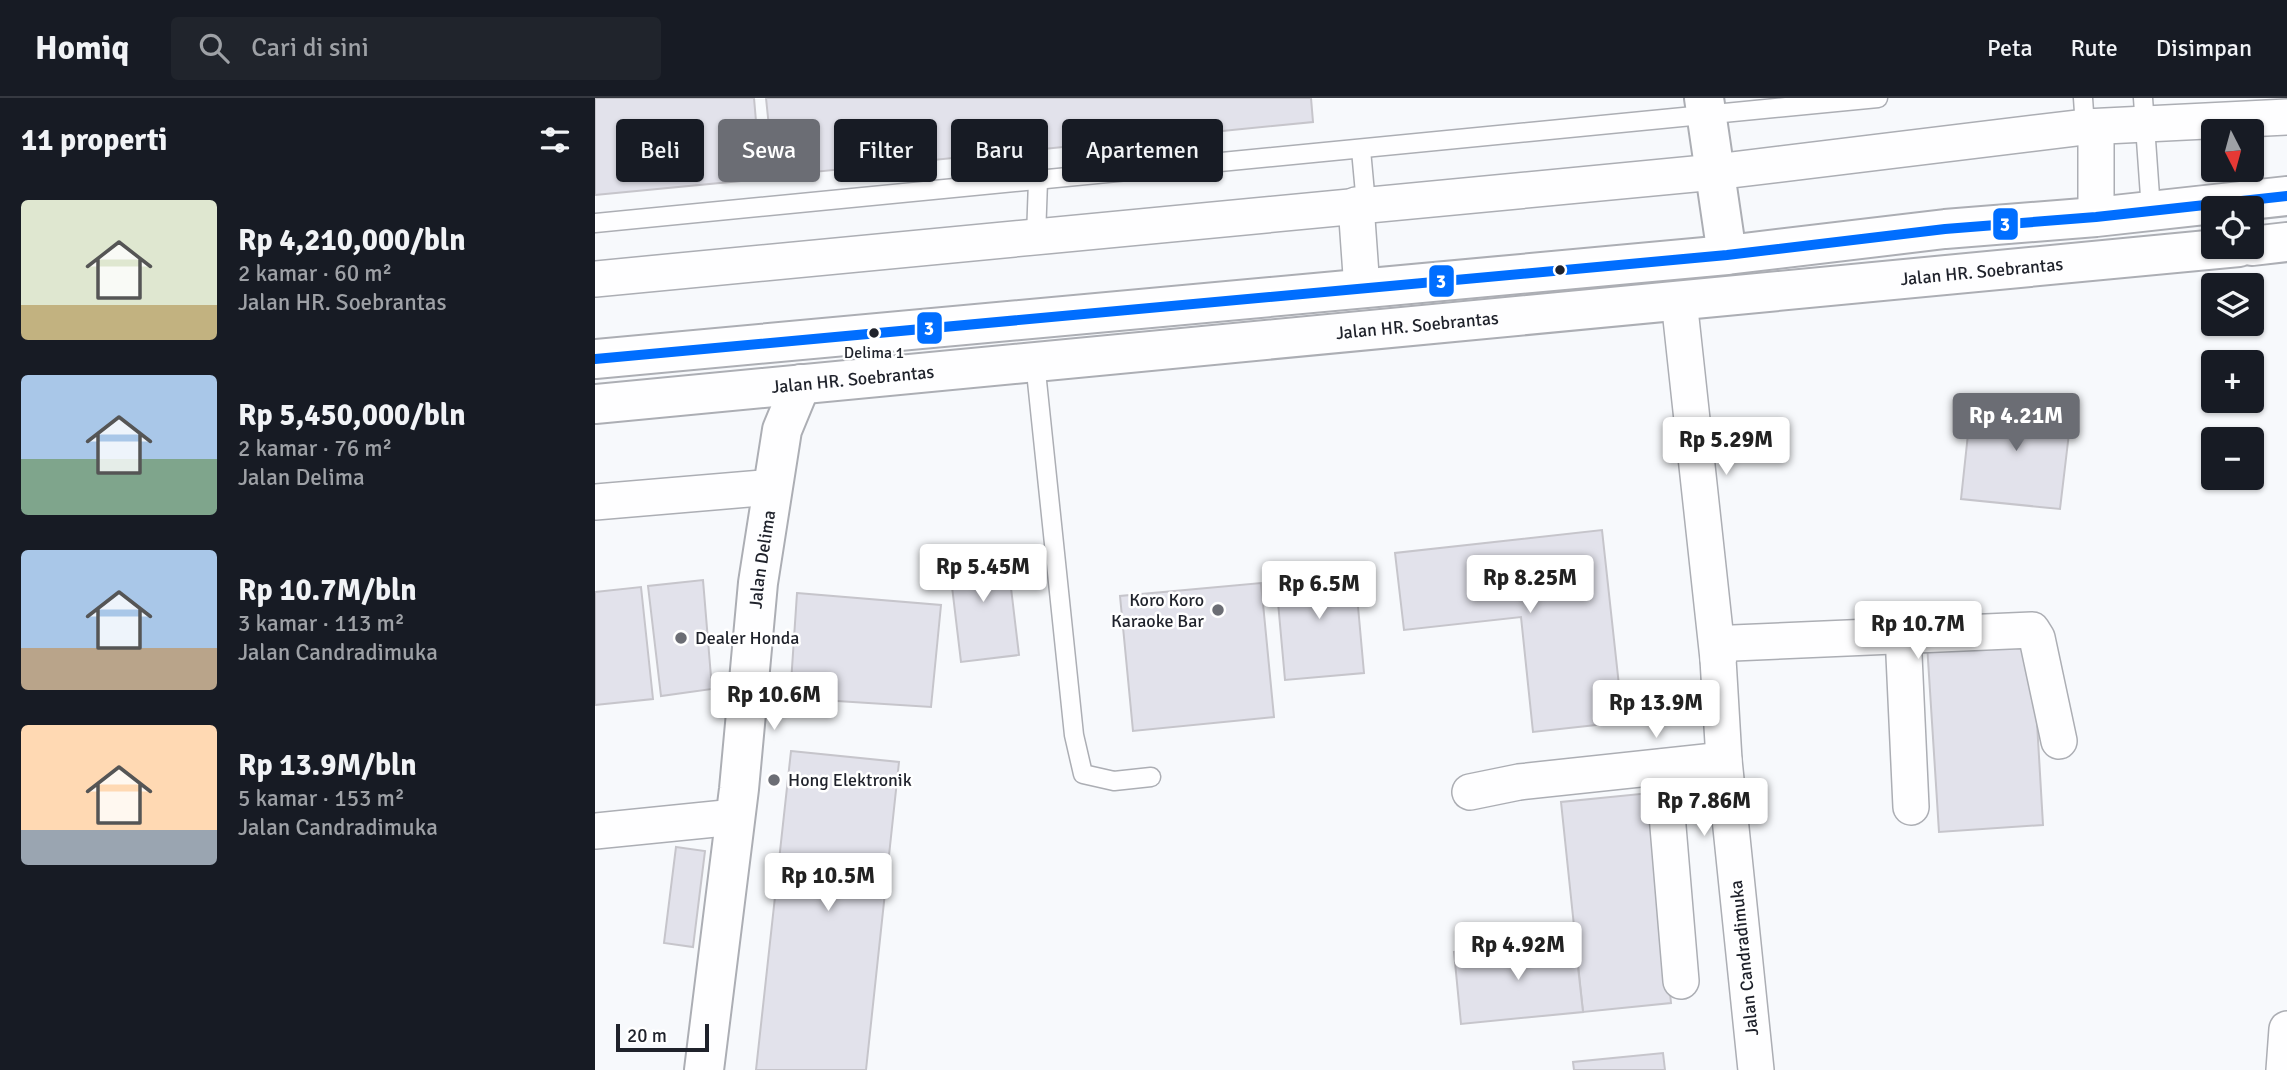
<!DOCTYPE html>
<html lang="id">
<head>
<meta charset="utf-8">
<style>
  body { margin:0; font-family:Signika,sans-serif; background:#20242c; color:#f1f3f6; height:100vh; display:flex; flex-direction:column; font-size:26px; white-space:nowrap }
  * { box-sizing:border-box; margin:0 }
  p { font-size:23px; color:#9ea1a6 }
  .icon { flex:none; width:38px; height:38px; fill:none; stroke:currentColor; stroke-width:2; stroke-linecap:round; stroke-linejoin:round }
  .map { position:relative; flex:1; overflow:hidden }
  .drawer { display:flex; flex-direction:column; background:#171b24; width:595px }
  .drawer>* { flex:none }
  .top-card { position:absolute; left:21px; top:21px; width:665px; height:63px; display:flex; gap:14px }
  .needle { width:46px; rotate:174deg }
  .controls { position:absolute; left:1606px; top:21px; display:grid; gap:14px }
  .controls a { display:grid; place-items:center; width:63px; height:63px; border-radius:7px; background:#171b24; box-shadow:0 2px 5px #0004; font-size:35px }
  .scale { position:absolute; left:21px; bottom:18px; width:93px; box-sizing:border-box; padding-left:7px; border:4px solid #1f222b; border-top:0; font-size:19px; line-height:24px; white-space:nowrap; color:#1f222b; -webkit-text-stroke:5px #fff; paint-order:stroke }
  .price { position:absolute; translate:-50% -60px; padding:0 16px; border-radius:7px; background:#fff; color:#222; font-size:23px; line-height:46px; filter:drop-shadow(0 2px 4px #0008) }
  .price::after { content:''; position:absolute; left:50%; top:42px; width:21px; height:16px; margin-left:-10px; background:inherit; clip-path:polygon(0 0,100% 0,50% 100%) }
  .price.active { background:#6b6d74; color:#fff }
  ul { padding:0; list-style:none }
  li { display:flex; align-items:center; gap:21px; height:175px; padding:0 21px }
  li span { display:grid; place-items:center; flex:none; width:196px; height:140px; border-radius:7px; color:#555 }
  li>.icon { margin-inline-start:auto }
  span .icon { width:84px; height:84px; fill:#fffc; stroke-width:1 }
  li b { font-size:30px }
  h2 { display:flex; justify-content:space-between; align-items:center; height:84px; padding:0 21px; font-size:30px }
  .chip { padding:0 24px; border-radius:7px; background:#171b24; box-shadow:0 2px 5px #0004; font-size:24px; line-height:63px }
  .chip.active { background:#6b6d74; color:#fff }
  header { display:flex; align-items:center; gap:42px; box-sizing:border-box; height:98px; padding:0 35px; background:#171b24; border-bottom:2px solid #363941 }
  header strong { font-size:33px }
  nav { display:flex; gap:38px; margin-inline-start:auto; font-size:24px }
  .search { width:490px; height:63px; background:#20242c; display:flex; align-items:center; gap:18px; box-sizing:border-box; padding:0 24px; border-radius:7px; color:#9ea1a6; font-size:26px }
  main { display:flex; flex:1; min-height:0 }
  .map>svg:first-child { display:block }
</style>
</head>
<body>
<header>
<strong>Homiq</strong>
<div class="search"><svg class="icon" aria-label="search" viewBox="0 0 24 24"><circle cx="10" cy="10" r="6"/><path d="M15 15l6 6"/></svg>Cari di sini</div>
<nav><a>Peta</a><a>Rute</a><a>Disimpan</a></nav>
</header>
<main>
<section class="drawer">
<h2>11 properti<svg class="icon" aria-label="filters" viewBox="0 0 24 24"><path d="M4 7h16M4 17h16"/><circle cx="9" cy="7" r="2"/><circle cx="15" cy="17" r="2"/></svg></h2>
<ul>
<li><span style="background:linear-gradient(#dfe7d0 75%,#c2b280 0)"><svg class="icon" aria-label="home" viewBox="0 0 24 24"><path d="M3 11l9-7 9 7M6 9v11h12V9"/></svg></span><div><b>Rp 4,210,000/bln</b><p>2 kamar · 60 m²</p><p>Jalan HR. Soebrantas</p></div></li>
<li><span style="background:linear-gradient(#a9c7e8 60%,#7fa58c 0)"><svg class="icon" aria-label="home" viewBox="0 0 24 24"><path d="M3 11l9-7 9 7M6 9v11h12V9"/></svg></span><div><b>Rp 5,450,000/bln</b><p>2 kamar · 76 m²</p><p>Jalan Delima</p></div></li>
<li><span style="background:linear-gradient(#a9c7e8 70%,#b9a48a 0)"><svg class="icon" aria-label="home" viewBox="0 0 24 24"><path d="M3 11l9-7 9 7M6 9v11h12V9"/></svg></span><div><b>Rp 10.7M/bln</b><p>3 kamar · 113 m²</p><p>Jalan Candradimuka</p></div></li>
<li><span style="background:linear-gradient(#ffd9b3 75%,#9aa5b1 0)"><svg class="icon" aria-label="home" viewBox="0 0 24 24"><path d="M3 11l9-7 9 7M6 9v11h12V9"/></svg></span><div><b>Rp 13.9M/bln</b><p>5 kamar · 153 m²</p><p>Jalan Candradimuka</p></div></li>
</ul>
</section>
<div class="map">
<svg width="1692" height="972" viewBox="0 0 1692 972">
  <rect width="100%" height="100%" fill="#f7f9fc"/>
  <g fill="#e2e2eb" stroke="#c6c5cb" stroke-width="2">
    <polygon points="0,0 159,0 166,81 0,97"/>
    <polygon points="171,0 716,0 718,24 179,78"/>
    <polygon points="1377,299 1477,310 1465,411 1366,401"/>
    <polygon points="1007,432 1028,624 938,634 926,519 809,532 800,455"/>
    <polygon points="411,448 424,557 366,564 353,455"/>
    <polygon points="759,464 769,575 690,582 680,471"/>
    <polygon points="108,482 117,591 66,598 53,488"/>
    <polygon points="666,485 679,619 538,633 525,498"/>
    <polygon points="46,489 58,601 0,607 0,494"/>
    <polygon points="202,495 346,507 336,609 195,600"/>
    <polygon points="1437,539 1448,727 1344,734 1332,546"/>
    <polygon points="196,653 304,664 271,972 161,972"/>
    <polygon points="1055,695 1076,905 988,914 966,704"/>
    <polygon points="81,749 110,753 98,849 69,845"/>
    <polygon points="980,842 988,914 866,926 859,854"/>
    <polygon points="1068,955 1070,972 979,972 978,964"/>
  </g>
  <g fill="none" stroke-linecap="round" stroke-linejoin="round">
    <g stroke="#acaeb4" stroke-width="21">
      <g id="lane">
        <polyline points="1488,0 1490,29"/>
        <polyline points="1548,0 1556,112"/>
        <polyline points="766,52 771,106"/>
        <polyline points="0,125 1283,0"/>
        <polyline points="441,139 443,83"/>
        <polyline points="440,264 479,637 488,676 519,683 556,679"/>
      </g>
    </g>
    <g stroke="#acaeb4" stroke-width="38">
      <g id="street">
        <polyline points="761,107 767,191"/>
        <polyline points="1501,119 1501,29"/>
        <polyline points="0,181 1120,74 1490,29 1692,19"/>
        <polyline points="1084,202 1123,561"/>
        <polyline points="0,404 178,389"/>
        <polyline points="1308,536 1316,709"/>
        <polyline points="1068,669 1086,883"/>
        <polyline points="875,694 924,684 1129,662"/>
        <polyline points="0,733 140,719"/>
        <polyline points="1161,972 1129,662 1123,561 1128,549 1138,545 1437,532 1442,540 1464,643"/>
        <polyline points="1689,972 1692,931"/>
      </g>
    </g>
    <g stroke="#acaeb4" stroke-width="42">
      <g id="secondary">
        <polyline points="1109,0 1132,157"/>
        <path id="s1" d="M109,972L144,691L163,485L187,332L206,286"/>
      </g>
    </g>
    <g stroke="#acaeb4" stroke-width="42">
      <g id="primary">
        <polyline points="1657,148 1692,144"/>
        <polyline points="0,261 1132,157 1350,131 1501,119 1692,98"/>
        <path id="s2" d="M0,306L1644,149"/>
      </g>
    </g>
    <use href="#lane" stroke="#fefeff" stroke-width="18"/>
    <use href="#street" stroke="#fefeff" stroke-width="35"/>
    <use href="#secondary" stroke="#fefeff" stroke-width="38"/>
    <use href="#primary" stroke="#fefeff" stroke-width="38"/>
    <g stroke="#fff" stroke-width="16">
      <polyline id="bus-1" points="0,261 1132,157 1350,131 1501,119 1692,98"/>
    </g>
    <use href="#bus-1" stroke="#006eff" stroke-width="10"/>
  </g>
  <g fill="#1f222b" stroke="#fff" stroke-width="2.5">
    <circle cx="965" cy="172" r="6"/>
    <circle cx="279" cy="235" r="6"/>
  </g>
  <g fill="#6b6d74" stroke="#fff" stroke-width="2.5">
    <circle cx="623" cy="512" r="7"/>
    <circle cx="86" cy="540" r="7"/>
    <circle cx="179" cy="682" r="7"/>
  </g>
  <g text-anchor="middle" dominant-baseline="central" stroke-width="5" stroke-linejoin="round" paint-order="stroke">
    <g font-size="16" fill="#1f222b" stroke="#fff">
      <text x="279" y="255">Delima 1</text>
    </g>
    <g font-size="18" fill="#1f222b" stroke="#fff">
      <text stroke="none"><textPath href="#s2" startOffset="1393">Jalan HR. Soebrantas</textPath></text>
      <text stroke="none"><textPath href="#s2" startOffset="826">Jalan HR. Soebrantas</textPath></text>
      <text stroke="none"><textPath href="#s2" startOffset="259">Jalan HR. Soebrantas</textPath></text>
      <text stroke="none"><textPath href="#s1" startOffset="514">Jalan Delima</textPath></text>
      <text transform="translate(1149 860) rotate(-96)">Jalan Candradimuka</text>
    </g>
    <g font-size="18" fill="#1f222b" stroke="#fff" text-anchor="start">
      <text x="609" y="502" text-anchor="end">Koro Koro<tspan x="609" dy="21">Karaoke Bar</tspan></text>
      <text x="100" y="540">Dealer Honda</text>
      <text x="193" y="682">Hong Elektronik</text>
    </g>
  </g>
  <g stroke="#fff" stroke-width="2.5">
    <rect x="1397" y="109" width="27" height="34" rx="7" fill="#006eff"/>
    <rect x="833" y="166" width="27" height="34" rx="7" fill="#006eff"/>
    <rect x="321" y="213" width="27" height="34" rx="7" fill="#006eff"/>
  </g>
  <g font-size="19" text-anchor="middle" font-weight="bold" fill="#fff">
    <text x="1410" y="133">3</text>
    <text x="846" y="190">3</text>
    <text x="334" y="237">3</text>
  </g>
</svg>
<div class="controls">
<a><svg class="needle" viewBox="-14 -14 28 28"><path d="M0-13l5 13h-10z" fill="#e53935"/><path d="M0 13l5-13h-10z" fill="#9ea1a6"/></svg></a>
<a><svg class="icon" aria-label="locate" viewBox="0 0 24 24"><circle cx="12" cy="12" r="6"/><path d="M12 2v4M12 18v4M2 12h4M18 12h4"/></svg></a>
<a><svg class="icon" aria-label="layers" viewBox="0 0 24 24"><path d="M12 4l9 5-9 5-9-5zM3 14l9 5 9-5"/></svg></a>
<a>+</a>
<a>−</a>
</div>
<div class="scale">20 m</div>
<b class="price active" style="left:1421px;top:355px">Rp 4.21M</b>
<b class="price" style="left:1131px;top:379px">Rp 5.29M</b>
<b class="price" style="left:388px;top:506px">Rp 5.45M</b>
<b class="price" style="left:935px;top:517px">Rp 8.25M</b>
<b class="price" style="left:724px;top:523px">Rp 6.5M</b>
<b class="price" style="left:1323px;top:563px">Rp 10.7M</b>
<b class="price" style="left:179px;top:634px">Rp 10.6M</b>
<b class="price" style="left:1061px;top:642px">Rp 13.9M</b>
<b class="price" style="left:1109px;top:740px">Rp 7.86M</b>
<b class="price" style="left:233px;top:815px">Rp 10.5M</b>
<b class="price" style="left:923px;top:884px">Rp 4.92M</b>
<div class="top-card">
<a class="chip">Beli</a>
<a class="chip active">Sewa</a>
<a class="chip">Filter</a>
<a class="chip">Baru</a>
<a class="chip">Apartemen</a>
</div>
</div>
</main>
</body>
</html>
